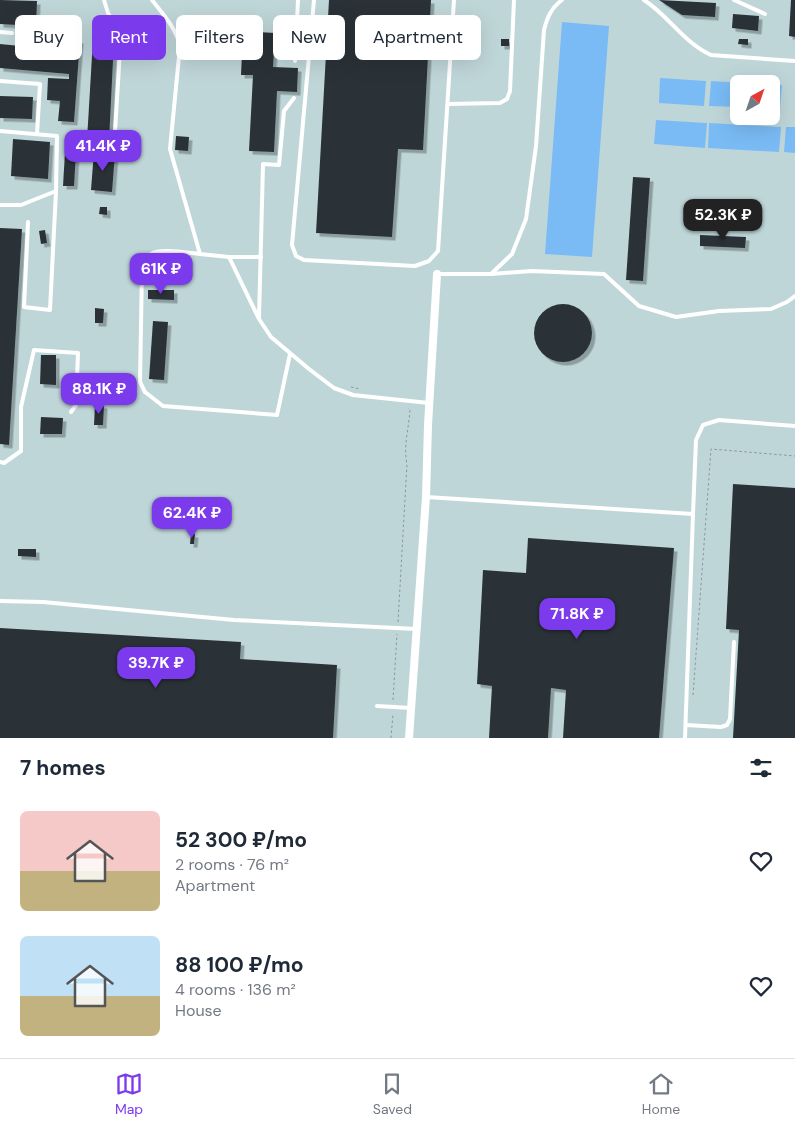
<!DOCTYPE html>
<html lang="en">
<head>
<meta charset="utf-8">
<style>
  body { margin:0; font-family:"DM Sans",sans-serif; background:#f2f2f3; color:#1f2937; height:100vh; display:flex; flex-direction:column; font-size:19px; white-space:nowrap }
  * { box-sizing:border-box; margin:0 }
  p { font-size:16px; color:#747a83 }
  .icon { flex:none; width:28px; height:28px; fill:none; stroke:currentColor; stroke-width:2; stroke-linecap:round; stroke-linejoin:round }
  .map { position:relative; height:738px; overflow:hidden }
  .panel { display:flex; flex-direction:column; background:#fff; flex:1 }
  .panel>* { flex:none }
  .guide { position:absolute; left:15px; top:15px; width:500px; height:45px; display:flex; gap:10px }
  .needle { width:32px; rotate:40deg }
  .tools { position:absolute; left:730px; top:75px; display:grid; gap:10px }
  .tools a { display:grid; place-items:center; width:50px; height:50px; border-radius:8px; background:#fff; box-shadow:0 5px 20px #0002; font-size:25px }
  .price { position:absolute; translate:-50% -42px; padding:0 11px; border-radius:10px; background:#7c3aed; color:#fff; font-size:16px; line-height:32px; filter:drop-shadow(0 1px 2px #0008) }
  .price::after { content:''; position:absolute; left:50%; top:30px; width:15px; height:11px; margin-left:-8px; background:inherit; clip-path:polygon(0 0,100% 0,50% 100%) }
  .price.on { background:#222; color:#fff }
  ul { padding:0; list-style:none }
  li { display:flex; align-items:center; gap:15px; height:125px; padding:0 20px }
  li span { display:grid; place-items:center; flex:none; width:140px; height:100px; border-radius:8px; color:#555 }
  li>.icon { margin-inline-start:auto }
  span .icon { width:60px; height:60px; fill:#fffc; stroke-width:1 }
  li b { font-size:21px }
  h2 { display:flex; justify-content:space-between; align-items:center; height:60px; padding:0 20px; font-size:21px }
  .tag { padding:0 18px; border-radius:8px; background:#fff; box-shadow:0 5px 20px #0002; font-size:18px; line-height:45px }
  .tag.on { background:#7c3aed; color:#fff }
  .tab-bar { display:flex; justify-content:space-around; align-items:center; height:70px; border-top:1px solid #e0e1e3; background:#fff; font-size:14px; color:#747a83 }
  .tab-bar a { display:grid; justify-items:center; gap:2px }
  .tab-bar .on { color:#7c3aed }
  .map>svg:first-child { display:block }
</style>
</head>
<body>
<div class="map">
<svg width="795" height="738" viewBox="0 0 795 738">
  <defs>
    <filter id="shadow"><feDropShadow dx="3.5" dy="3.5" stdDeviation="0" flood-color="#0004"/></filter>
  </defs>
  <rect width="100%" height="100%" fill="#d4e3e5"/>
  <path fill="#bfd6d9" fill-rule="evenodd" d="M0,0H795V738H0ZM739,84H771V116H739Z"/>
  <g fill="#7abbf5">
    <polygon points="562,22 609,26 592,257 545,254"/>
    <polygon points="660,78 706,81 704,106 659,103"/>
    <polygon points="711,81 766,84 739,84 739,107 709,106"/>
    <polygon points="771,84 782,85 780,110 771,109"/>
    <polygon points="656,120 707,123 705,148 654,144"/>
    <polygon points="709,123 781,127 779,152 708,148"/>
    <polygon points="786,127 795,127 795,153 784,152"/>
  </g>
  <g fill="#293337" filter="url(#shadow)">
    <polygon points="0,0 37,1 36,26 0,24"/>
    <polygon points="329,0 431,0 423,150 398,149 392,237 316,233"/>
    <polygon points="659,0 716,3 715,17 682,15"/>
    <polygon points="791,0 795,0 795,37 789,36"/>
    <polygon points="733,14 759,16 758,31 732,28"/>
    <polygon points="243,31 275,33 273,67 298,68 297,92 277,91 274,152 249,151 253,75 241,75"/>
    <polygon points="20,35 80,40 74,122 58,121 60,101 47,100 48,78 69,79 69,74 0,68 0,44 20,46"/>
    <polygon points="93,39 114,40 109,141 87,140"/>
    <rect x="501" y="39" width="8" height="7"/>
    <polygon points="739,39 748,39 748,45 738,44"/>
    <polygon points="0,96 33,97 32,119 0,118"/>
    <polygon points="66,135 77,135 74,186 63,186"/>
    <polygon points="176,136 189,137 188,151 175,150"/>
    <polygon points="13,139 50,142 48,179 11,176"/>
    <polygon points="94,151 115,153 112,192 91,190"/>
    <polygon points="633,177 650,178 643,281 626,280"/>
    <polygon points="100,207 107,207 107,215 99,214"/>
    <polygon points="0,228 22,229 9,445 0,444"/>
    <polygon points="45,230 47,243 41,244 39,231"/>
    <polygon points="700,235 746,237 745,248 700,246"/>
    <polygon points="148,290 174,290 174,300 148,299"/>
    <circle cx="563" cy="333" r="29"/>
    <polygon points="95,308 104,309 103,323 95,323"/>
    <polygon points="153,321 168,322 164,380 149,379"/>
    <polygon points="41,355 56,355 56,385 40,384"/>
    <polygon points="95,405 104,405 103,425 94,425"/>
    <polygon points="41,417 63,418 62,434 40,434"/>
    <polygon points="733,484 795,488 795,738 733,738 739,630 726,629"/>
    <polygon points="191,534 195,534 194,544 190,544"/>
    <polygon points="528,538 674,548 659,738 563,738 566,690 551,688 548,738 489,738 492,686 477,684 483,570 526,573"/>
    <polygon points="18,549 36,549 36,557 18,556"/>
    <polygon points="0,628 241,642 240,659 337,665 333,738 0,738"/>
  </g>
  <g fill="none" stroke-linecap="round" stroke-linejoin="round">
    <g stroke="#8a9697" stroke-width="1" stroke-dasharray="2.5 2.5" stroke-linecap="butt">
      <polyline points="351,387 360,389"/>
      <path d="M398,622L407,464C403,446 409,428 410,410L408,408"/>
      <polyline points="693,695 711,449 795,456"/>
      <polyline points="393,700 397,634"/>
      <polyline points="391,738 393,714"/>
    </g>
    <g stroke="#fff" stroke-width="4">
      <path d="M152,0C163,14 176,28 180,46L170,149L200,254L229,257L259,319L271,337L309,369L334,388L353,395L429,403"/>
      <polyline points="314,0 292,245 296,256 304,260 415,266 429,261 438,251 454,0"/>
      <path d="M644,0C669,16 683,42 711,55L795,61"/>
      <polyline points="734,0 765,14"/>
      <polyline points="0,32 12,33"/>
      <polyline points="295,61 298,0"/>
      <polyline points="0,81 40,84 37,134"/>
      <polyline points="448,104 500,103 507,99 510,91 514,0"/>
      <polyline points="0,131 57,136 56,191 21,205 0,205"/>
      <polyline points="98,149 114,148 121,34 108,13 104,0"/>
      <polyline points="28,222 24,307 50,310 56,191"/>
      <path d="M200,254C188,253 160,248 151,254C146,257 144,262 142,268L140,382L145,392L163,406L277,415L290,354"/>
      <polyline points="229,257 261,257"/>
      <path d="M437,274H491L512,254L526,219L536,146L544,30C547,18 551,8 562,0"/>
      <polyline points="491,274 532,271 604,274 639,306 676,317 719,311 771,309 787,302 795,296"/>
      <polyline points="259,318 263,164 279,165 284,111 294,98"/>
      <polyline points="0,462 4,463 21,451 21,407 34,350 78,353 76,405 71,412"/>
      <polyline points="426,497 693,514 696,440 703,425 719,420 795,426"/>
      <polyline points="0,601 43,602 234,620 417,629"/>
      <polyline points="377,706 411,708"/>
      <polyline points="686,725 721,727 727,725 730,719 734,642"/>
      <polyline points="685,738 693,514"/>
    </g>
    <polyline stroke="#fff" stroke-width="8" points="409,738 426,497 428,425 437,274"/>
  </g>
</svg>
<div class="tools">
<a><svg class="needle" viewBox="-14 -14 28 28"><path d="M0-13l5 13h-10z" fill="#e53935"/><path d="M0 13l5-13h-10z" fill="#747a83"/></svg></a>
</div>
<b class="price" style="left:103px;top:172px">41.4K ₽</b>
<b class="price on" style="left:723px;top:241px">52.3K ₽</b>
<b class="price" style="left:161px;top:295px">61K ₽</b>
<b class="price" style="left:99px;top:415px">88.1K ₽</b>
<b class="price" style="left:192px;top:539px">62.4K ₽</b>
<b class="price" style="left:577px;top:640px">71.8K ₽</b>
<b class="price" style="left:156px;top:689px">39.7K ₽</b>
<div class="guide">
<a class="tag">Buy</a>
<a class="tag on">Rent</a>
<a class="tag">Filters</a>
<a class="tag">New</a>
<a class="tag">Apartment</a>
</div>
</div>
<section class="panel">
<h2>7 homes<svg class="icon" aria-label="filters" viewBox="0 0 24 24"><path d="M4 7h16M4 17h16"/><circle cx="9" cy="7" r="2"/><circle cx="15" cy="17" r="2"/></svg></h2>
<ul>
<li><span style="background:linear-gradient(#f6c9c9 60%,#c2b280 0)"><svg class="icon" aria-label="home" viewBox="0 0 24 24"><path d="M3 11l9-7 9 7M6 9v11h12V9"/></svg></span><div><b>52 300 ₽/mo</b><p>2 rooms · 76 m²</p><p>Apartment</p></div><svg class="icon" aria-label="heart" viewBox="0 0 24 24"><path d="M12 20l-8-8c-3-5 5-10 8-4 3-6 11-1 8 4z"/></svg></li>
<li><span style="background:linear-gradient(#bfe0f5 60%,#c2b280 0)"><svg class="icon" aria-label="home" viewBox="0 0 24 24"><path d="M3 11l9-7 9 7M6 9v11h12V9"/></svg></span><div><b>88 100 ₽/mo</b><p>4 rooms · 136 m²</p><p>House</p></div><svg class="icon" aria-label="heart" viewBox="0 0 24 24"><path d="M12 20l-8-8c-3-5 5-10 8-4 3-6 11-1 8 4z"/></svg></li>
</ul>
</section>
<nav class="tab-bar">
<a class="on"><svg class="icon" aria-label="map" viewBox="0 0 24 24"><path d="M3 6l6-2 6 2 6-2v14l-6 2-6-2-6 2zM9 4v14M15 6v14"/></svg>Map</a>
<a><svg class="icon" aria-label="saved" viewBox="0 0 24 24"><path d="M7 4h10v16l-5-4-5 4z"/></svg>Saved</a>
<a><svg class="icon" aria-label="home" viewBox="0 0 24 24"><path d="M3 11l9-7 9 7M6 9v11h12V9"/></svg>Home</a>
</nav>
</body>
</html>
